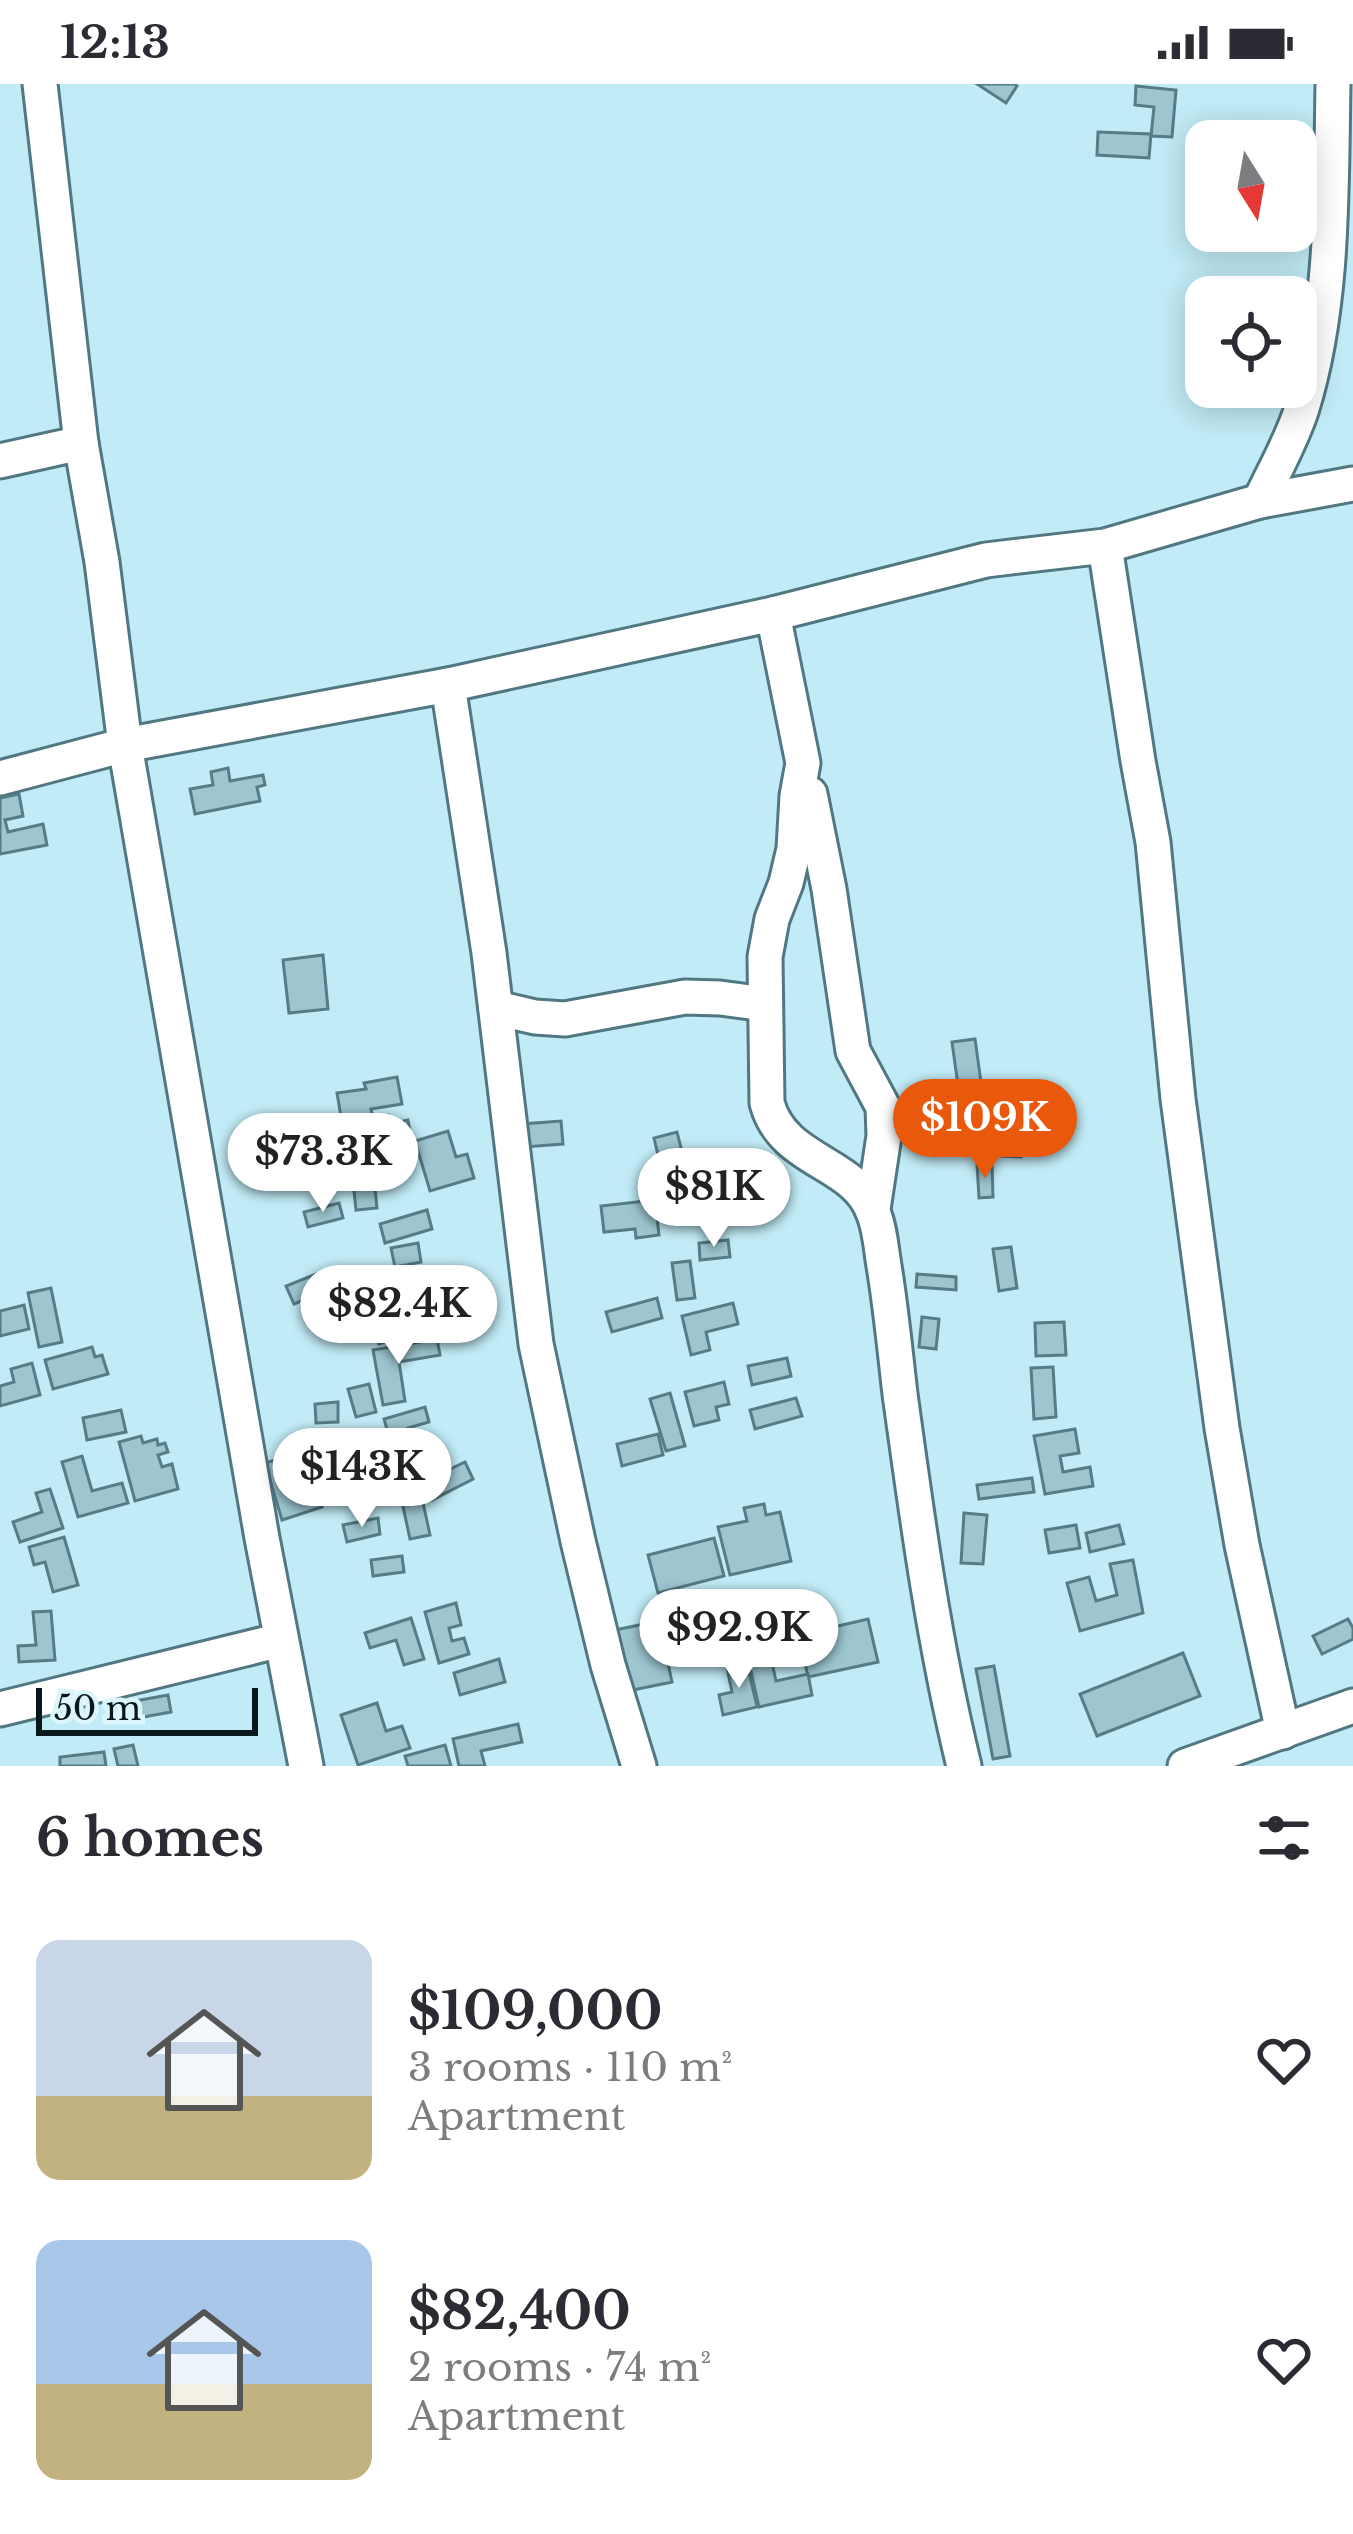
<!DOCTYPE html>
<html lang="en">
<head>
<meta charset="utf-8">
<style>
  body { margin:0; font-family:"Libre Baskerville",serif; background:#f2f2f3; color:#2b2b33; height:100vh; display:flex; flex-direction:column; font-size:45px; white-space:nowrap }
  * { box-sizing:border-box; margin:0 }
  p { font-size:39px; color:#7c7c81 }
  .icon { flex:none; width:66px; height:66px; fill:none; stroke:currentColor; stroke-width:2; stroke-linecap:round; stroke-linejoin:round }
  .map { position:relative; height:1682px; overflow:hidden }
  .panel { display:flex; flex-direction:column; background:#fff; flex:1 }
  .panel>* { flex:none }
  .needle { width:78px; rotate:169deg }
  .fabs { position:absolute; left:1185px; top:36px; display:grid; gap:24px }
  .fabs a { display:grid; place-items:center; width:132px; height:132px; border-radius:24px; background:#fff; box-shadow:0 6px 30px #0003; font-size:60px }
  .scale { position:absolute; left:36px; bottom:30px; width:222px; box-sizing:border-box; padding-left:12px; border:6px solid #07171b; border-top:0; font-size:33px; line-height:42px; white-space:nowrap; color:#07171b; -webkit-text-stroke:9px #dcf5fc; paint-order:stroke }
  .price { position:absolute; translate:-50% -102px; padding:0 27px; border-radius:42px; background:#fff; color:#222; font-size:39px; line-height:78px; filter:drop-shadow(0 3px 6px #0008) }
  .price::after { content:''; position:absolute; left:50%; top:72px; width:36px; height:27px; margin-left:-18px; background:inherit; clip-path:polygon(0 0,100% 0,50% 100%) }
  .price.current { background:#ea580c; color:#fff }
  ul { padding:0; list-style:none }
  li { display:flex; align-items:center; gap:36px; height:300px; padding:0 36px }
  li span { display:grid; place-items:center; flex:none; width:336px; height:240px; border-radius:24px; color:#555 }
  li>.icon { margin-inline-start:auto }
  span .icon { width:144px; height:144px; fill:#fffc; stroke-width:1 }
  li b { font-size:51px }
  h2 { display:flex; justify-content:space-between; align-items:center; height:144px; padding:0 36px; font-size:51px }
  .status { display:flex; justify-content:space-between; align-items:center; height:84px; padding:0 60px; background:#fff; direction:ltr }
  .status svg { height:33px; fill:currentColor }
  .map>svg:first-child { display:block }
</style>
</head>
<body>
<div class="status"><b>12:13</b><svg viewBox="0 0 49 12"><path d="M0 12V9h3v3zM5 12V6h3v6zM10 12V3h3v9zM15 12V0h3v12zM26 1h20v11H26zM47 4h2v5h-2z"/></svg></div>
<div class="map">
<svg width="1353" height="1682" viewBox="0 0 1353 1682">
  <rect width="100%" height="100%" fill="#c1ebf6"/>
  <g fill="#9dc6d1" stroke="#567c86" stroke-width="3">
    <polygon points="977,0 1015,0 1017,2 1006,19"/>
    <polygon points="1136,2 1176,6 1172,53 1151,52 1154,23 1135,21"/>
    <polygon points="1098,48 1151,50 1149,74 1097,71"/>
    <polygon points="1188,103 1206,103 1206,126 1189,126"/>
    <polygon points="228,684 230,697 263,691 265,701 257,703 260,717 195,730 190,705 213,701 211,688"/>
    <polygon points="19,710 23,732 5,736 8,748 43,740 47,761 0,770 0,714"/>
    <polygon points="323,871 328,925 289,929 283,876"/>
    <polygon points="975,955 983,1013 960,1016 952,958"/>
    <polygon points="397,993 402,1020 371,1025 373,1034 388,1031 389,1040 408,1036 410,1048 391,1051 392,1056 375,1059 376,1064 347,1068 337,1009 366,1005 364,999"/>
    <polygon points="1005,1022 1024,1023 1021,1073 1002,1072"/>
    <polygon points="561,1037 563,1060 524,1063 522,1040"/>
    <polygon points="448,1047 456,1073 467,1070 474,1094 430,1107 415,1057"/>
    <polygon points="677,1048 687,1087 663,1092 654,1054"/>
    <polygon points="372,1076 377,1124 356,1126 351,1078"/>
    <polygon points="977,1080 992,1080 993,1113 979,1114"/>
    <polygon points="655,1116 659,1151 636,1154 635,1145 604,1148 601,1122"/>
    <polygon points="339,1119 343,1134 308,1143 304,1128"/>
    <polygon points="427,1126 432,1145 385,1159 380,1140"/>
    <polygon points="728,1156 730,1173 700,1176 699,1159"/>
    <polygon points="418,1159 421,1178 395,1183 391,1164"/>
    <polygon points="1011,1163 1017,1204 999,1207 993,1165"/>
    <polygon points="690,1177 695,1214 677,1216 672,1179"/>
    <polygon points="331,1184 338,1202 294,1220 286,1202"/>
    <polygon points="917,1190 956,1193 956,1206 916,1203"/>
    <polygon points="51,1204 62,1258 39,1263 28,1209"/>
    <polygon points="657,1214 662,1234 612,1248 606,1228"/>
    <polygon points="733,1219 738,1240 706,1248 710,1266 691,1271 682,1232"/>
    <polygon points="24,1221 29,1245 0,1252 0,1227"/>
    <polygon points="413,1223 422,1245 379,1260 372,1239"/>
    <polygon points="922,1233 939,1235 936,1265 919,1263"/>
    <polygon points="1064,1238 1066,1271 1036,1272 1035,1239"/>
    <polygon points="437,1255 440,1271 399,1278 405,1317 383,1321 373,1266"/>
    <polygon points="92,1263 95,1273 102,1271 108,1290 53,1305 45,1276"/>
    <polygon points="787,1274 791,1292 752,1301 748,1282"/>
    <polygon points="32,1279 40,1311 0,1322 0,1302 14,1298 11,1285"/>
    <polygon points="1053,1283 1056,1333 1034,1335 1031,1284"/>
    <polygon points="724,1298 729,1320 716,1323 719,1336 694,1342 685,1308"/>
    <polygon points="369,1300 376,1328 356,1333 348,1305"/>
    <polygon points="670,1309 685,1362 666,1367 650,1315"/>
    <polygon points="796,1314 802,1332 755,1345 750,1326"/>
    <polygon points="338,1318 338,1338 316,1339 315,1320"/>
    <polygon points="425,1323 429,1338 408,1344 418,1382 399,1387 384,1335"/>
    <polygon points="121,1326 126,1348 87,1356 83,1334"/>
    <polygon points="1075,1345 1079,1369 1060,1372 1063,1388 1090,1383 1093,1402 1045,1410 1034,1352"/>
    <polygon points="658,1350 663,1371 622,1382 617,1360"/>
    <polygon points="141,1352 143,1359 157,1355 158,1361 165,1359 168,1368 158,1371 162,1383 172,1380 178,1405 135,1417 119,1358"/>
    <polygon points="305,1367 322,1423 282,1436 265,1379"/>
    <polygon points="82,1372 92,1407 122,1399 128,1419 78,1433 62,1378"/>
    <polygon points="465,1378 473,1395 432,1416 419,1400"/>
    <polygon points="1032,1394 1034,1408 979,1415 977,1401"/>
    <polygon points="419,1400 430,1451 410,1455 399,1404"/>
    <polygon points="50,1405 63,1444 20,1458 13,1438 42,1428 36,1409"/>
    <polygon points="764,1420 766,1431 780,1428 791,1477 730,1491 718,1443 747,1437 744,1424"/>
    <polygon points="964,1429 987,1431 983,1480 961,1479"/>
    <polygon points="378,1434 380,1450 347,1458 343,1441"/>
    <polygon points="1076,1441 1080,1464 1049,1469 1045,1446"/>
    <polygon points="1119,1441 1124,1460 1090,1468 1086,1449"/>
    <polygon points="64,1453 78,1501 53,1508 45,1478 34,1481 29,1463"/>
    <polygon points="714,1454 724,1492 658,1509 648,1471"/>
    <polygon points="402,1472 404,1488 373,1492 371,1476"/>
    <polygon points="1133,1476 1143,1529 1080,1547 1067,1499 1089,1493 1096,1517 1117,1511 1110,1480"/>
    <polygon points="456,1519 461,1541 449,1544 452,1557 464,1554 469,1570 439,1579 425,1528"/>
    <polygon points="51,1527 55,1576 19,1578 18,1562 36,1561 33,1528"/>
    <polygon points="411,1534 424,1575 404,1581 396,1556 370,1564 365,1549"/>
    <polygon points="868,1535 878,1578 808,1593 799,1551"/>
    <polygon points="1348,1535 1353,1544 1353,1555 1322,1570 1313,1552"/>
    <polygon points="659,1537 672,1598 628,1607 615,1546"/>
    <polygon points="767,1556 776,1597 808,1590 812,1611 759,1623 745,1561"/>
    <polygon points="1183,1569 1200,1612 1097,1652 1080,1610"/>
    <polygon points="499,1575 505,1598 460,1611 454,1589"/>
    <polygon points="747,1580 757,1623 723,1631 719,1611 732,1608 727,1584"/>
    <polygon points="994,1582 1010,1672 993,1675 976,1585"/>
    <polygon points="168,1611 171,1628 138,1634 135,1617"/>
    <polygon points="377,1619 386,1647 402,1642 410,1664 358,1681 341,1631"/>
    <polygon points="518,1640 522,1658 481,1667 485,1682 459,1682 453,1655"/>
    <polygon points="133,1661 138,1682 118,1682 114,1665"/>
    <polygon points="445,1661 451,1682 408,1682 405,1672"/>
    <polygon points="104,1668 106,1682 60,1682 60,1673"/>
  </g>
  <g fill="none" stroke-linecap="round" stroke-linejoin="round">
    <g stroke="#517781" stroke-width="39">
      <g id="minor">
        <polyline points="40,0 81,359 102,478 125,661 262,1454 306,1682"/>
        <polyline points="0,377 81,359"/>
        <path d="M1260,417C1274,387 1292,356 1302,324C1334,220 1331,107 1333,0"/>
        <polyline points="1105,462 1138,677 1153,758 1178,1015 1222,1344 1242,1461 1283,1648"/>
        <path d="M773,530L803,679L797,712L794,765L786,799L772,835L765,873L767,1019C783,1079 855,1077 873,1128C880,1144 881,1164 884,1182C891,1224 895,1267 900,1310C917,1434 934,1560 964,1682"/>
        <polyline points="448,601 489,869 536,1260 578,1457 608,1581 639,1682"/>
        <polyline points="0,694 125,661 448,601 773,530 986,476 1105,462 1260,417 1353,400"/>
        <polyline points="810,710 829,805 853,967 883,1023 884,1052 873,1125"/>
        <polyline points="496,924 535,933 565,935 685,913 720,914 765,920"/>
        <polyline points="0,1625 281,1556"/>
        <polyline points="1185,1682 1353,1622"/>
      </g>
    </g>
    <use href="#minor" stroke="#fff" stroke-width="33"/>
  </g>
</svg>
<div class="fabs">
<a><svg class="needle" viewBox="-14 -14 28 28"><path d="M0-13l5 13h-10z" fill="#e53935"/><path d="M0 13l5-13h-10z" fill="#7c7c81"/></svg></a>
<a><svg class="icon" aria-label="locate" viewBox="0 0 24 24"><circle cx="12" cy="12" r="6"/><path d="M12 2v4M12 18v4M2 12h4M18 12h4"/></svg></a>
</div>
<div class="scale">50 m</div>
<b class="price current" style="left:985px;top:1097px">$109K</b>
<b class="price" style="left:323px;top:1131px">$73.3K</b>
<b class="price" style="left:714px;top:1166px">$81K</b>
<b class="price" style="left:399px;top:1283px">$82.4K</b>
<b class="price" style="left:362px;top:1446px">$143K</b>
<b class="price" style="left:739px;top:1607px">$92.9K</b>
</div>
<section class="panel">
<h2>6 homes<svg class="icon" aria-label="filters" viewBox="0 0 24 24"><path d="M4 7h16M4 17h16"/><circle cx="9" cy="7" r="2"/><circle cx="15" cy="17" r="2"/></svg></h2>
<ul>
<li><span style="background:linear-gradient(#c9d6e8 65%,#c2b280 0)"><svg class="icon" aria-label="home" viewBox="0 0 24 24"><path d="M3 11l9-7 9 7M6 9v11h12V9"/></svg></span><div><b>$109,000</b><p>3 rooms · 110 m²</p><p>Apartment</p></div><svg class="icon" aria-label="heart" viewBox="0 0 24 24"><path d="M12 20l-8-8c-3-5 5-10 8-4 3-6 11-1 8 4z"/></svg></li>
<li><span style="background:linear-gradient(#a9c7e8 60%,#c2b280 0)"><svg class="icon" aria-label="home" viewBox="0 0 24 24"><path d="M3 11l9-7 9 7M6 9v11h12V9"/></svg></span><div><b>$82,400</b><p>2 rooms · 74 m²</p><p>Apartment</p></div><svg class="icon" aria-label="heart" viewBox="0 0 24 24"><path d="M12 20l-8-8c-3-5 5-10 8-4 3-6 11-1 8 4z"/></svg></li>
</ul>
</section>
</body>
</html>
